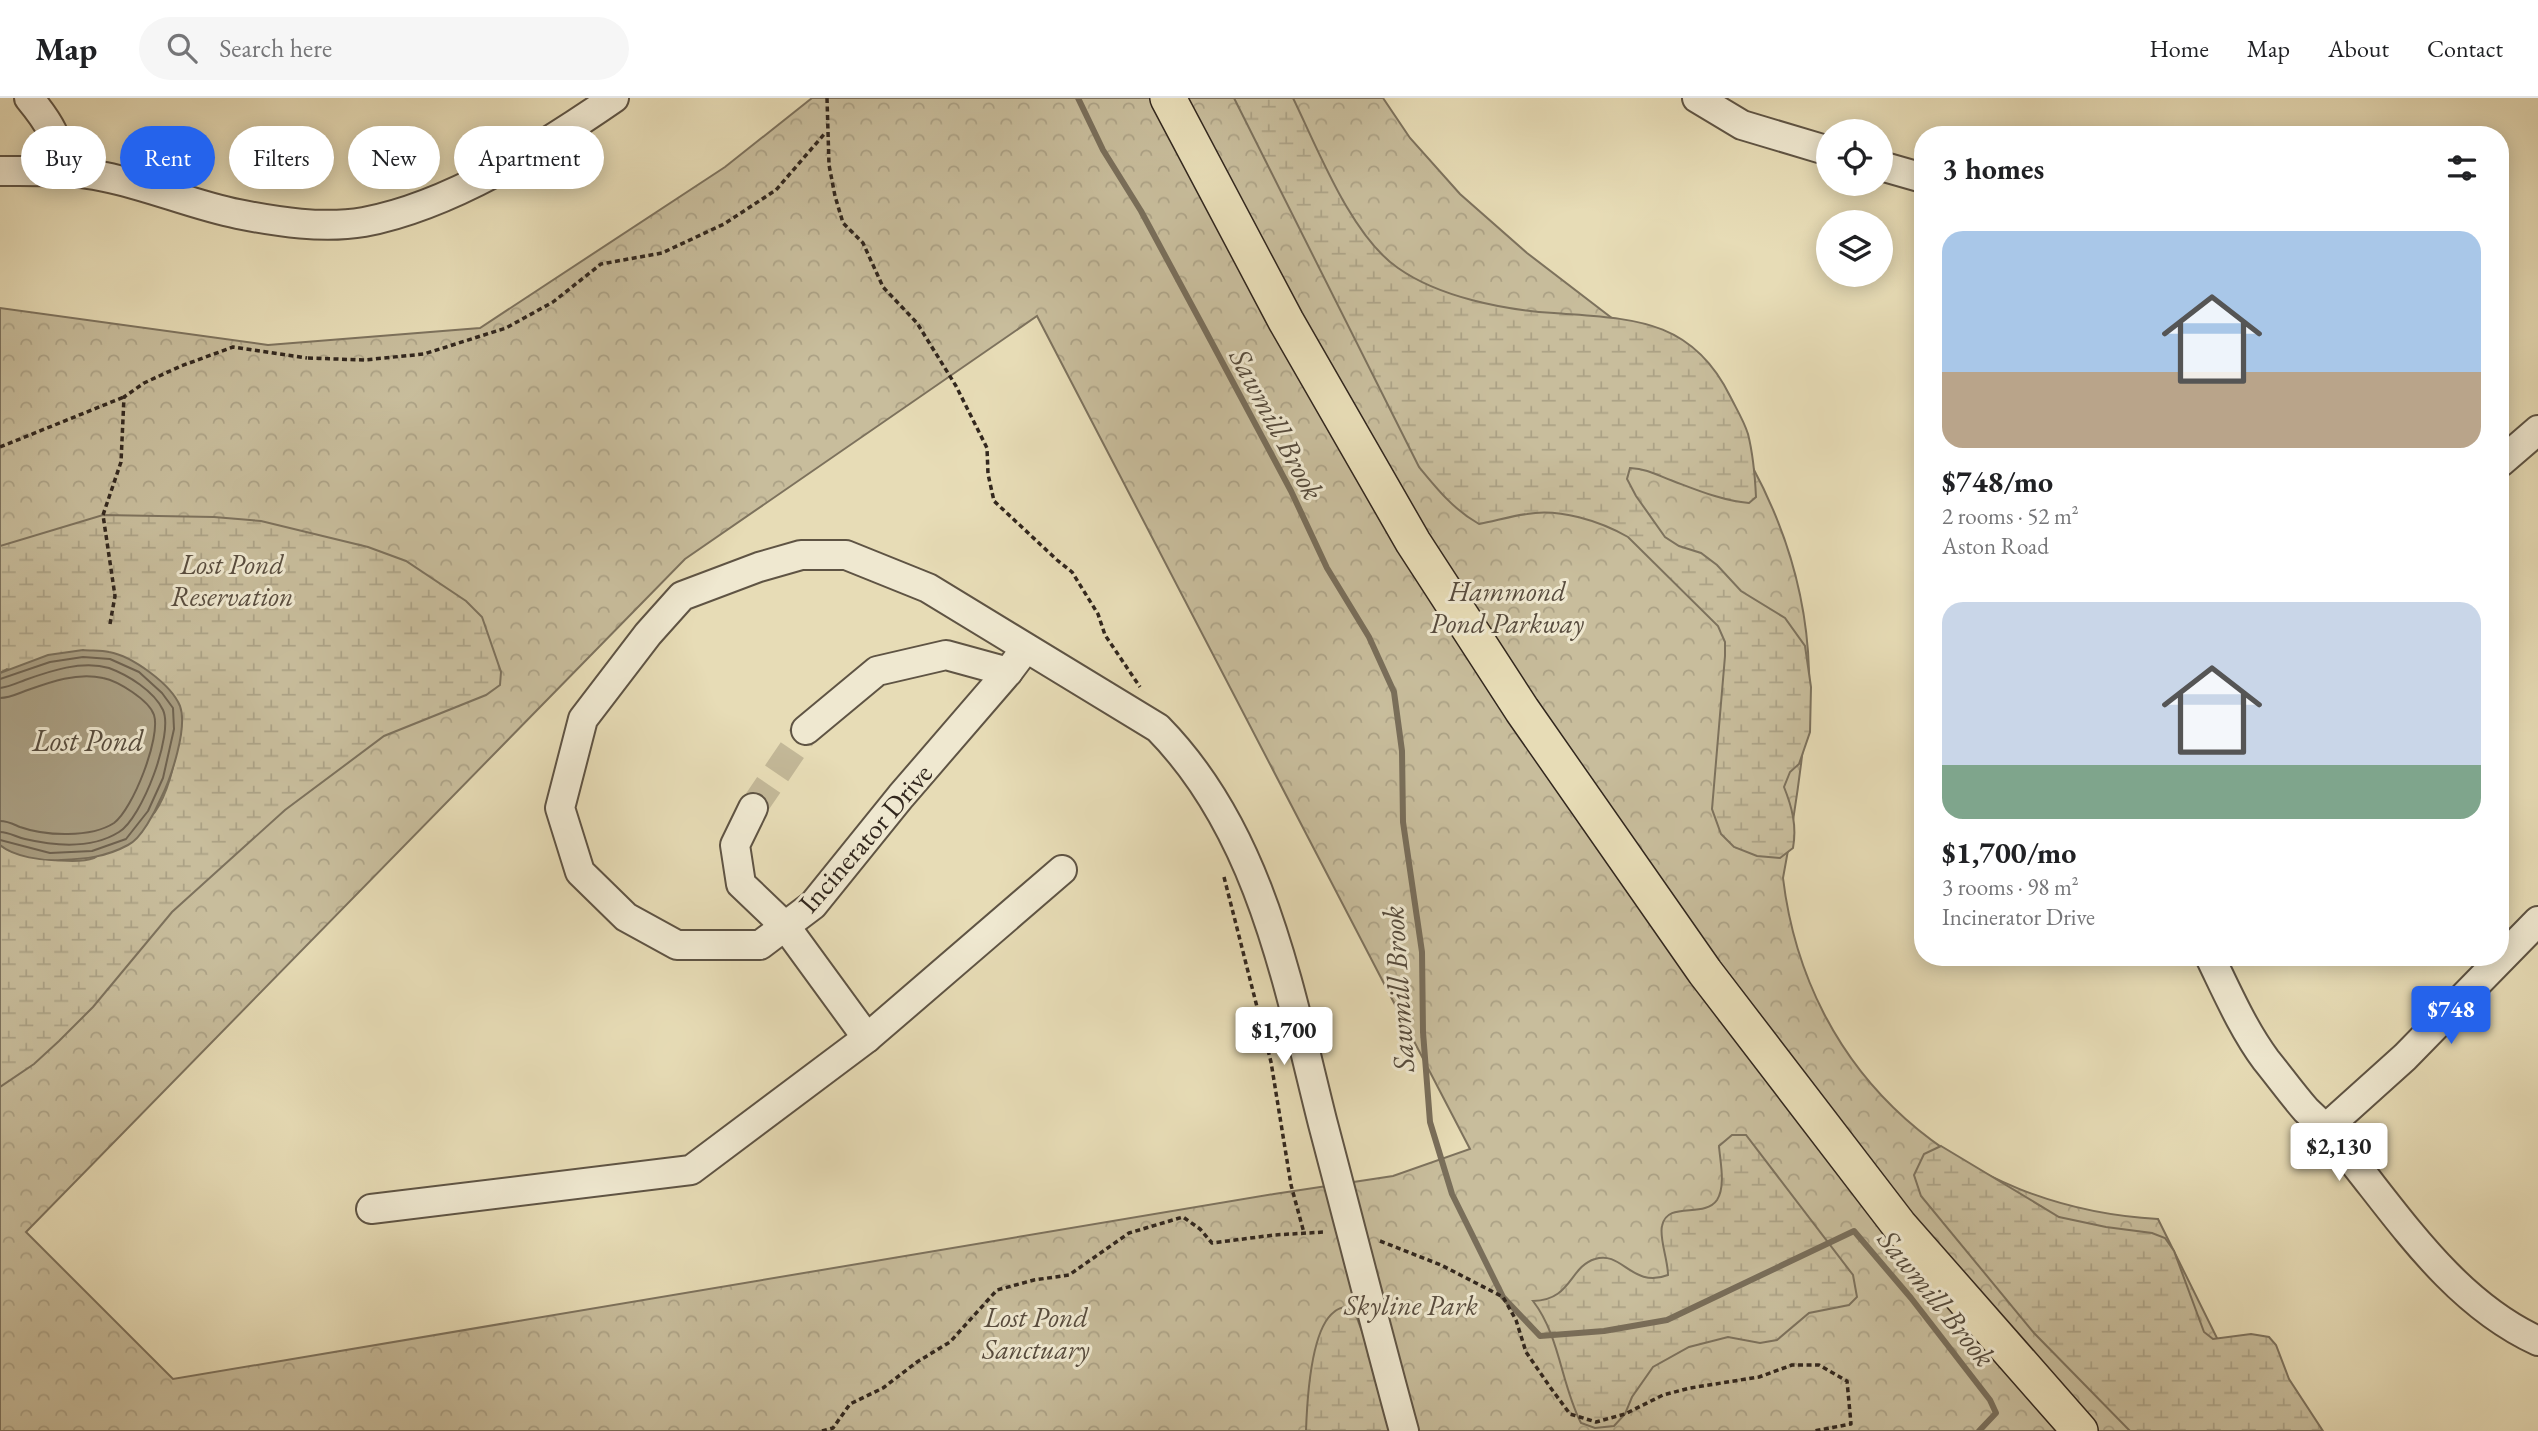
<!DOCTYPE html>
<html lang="en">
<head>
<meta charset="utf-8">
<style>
  body { margin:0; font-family:"EB Garamond",serif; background:#f6f6f6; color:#202124; height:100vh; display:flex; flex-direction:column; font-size:26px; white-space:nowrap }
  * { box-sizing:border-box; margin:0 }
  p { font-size:23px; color:#757577 }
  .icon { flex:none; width:38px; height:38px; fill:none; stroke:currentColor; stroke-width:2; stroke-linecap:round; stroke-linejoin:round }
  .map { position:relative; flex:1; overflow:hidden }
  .sheet { position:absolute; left:1914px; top:28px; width:595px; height:840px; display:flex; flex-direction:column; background:#fff; border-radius:28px; box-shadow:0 4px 18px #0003 }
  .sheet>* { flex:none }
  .top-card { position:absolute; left:21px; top:28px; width:665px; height:63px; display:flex; gap:14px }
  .fabs { position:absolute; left:1816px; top:21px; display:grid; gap:14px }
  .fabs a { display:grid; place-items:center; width:77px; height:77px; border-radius:50%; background:#fff; box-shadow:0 4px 18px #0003; font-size:35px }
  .price { position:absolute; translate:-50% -60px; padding:0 16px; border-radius:7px; background:#fff; color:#222; font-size:23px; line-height:46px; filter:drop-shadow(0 2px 4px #0008) }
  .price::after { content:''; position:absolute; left:50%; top:42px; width:21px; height:16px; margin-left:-10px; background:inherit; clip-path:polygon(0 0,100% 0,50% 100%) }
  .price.selected { background:#2563eb; color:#fff }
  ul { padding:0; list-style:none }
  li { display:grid; align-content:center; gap:14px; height:371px; padding:0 28px }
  li span { display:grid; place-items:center; height:217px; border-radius:21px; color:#555 }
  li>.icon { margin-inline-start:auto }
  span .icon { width:126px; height:126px; fill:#fffc; stroke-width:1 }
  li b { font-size:30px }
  h2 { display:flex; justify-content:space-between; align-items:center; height:84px; padding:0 28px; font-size:30px }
  .chip { padding:0 24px; border-radius:32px; background:#fff; box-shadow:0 4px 18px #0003; font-size:24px; line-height:63px }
  .chip.selected { background:#2563eb; color:#fff }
  header { display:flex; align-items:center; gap:42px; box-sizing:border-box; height:98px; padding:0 35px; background:#fff; border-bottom:2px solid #e0e0e0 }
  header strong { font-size:33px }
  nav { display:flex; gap:38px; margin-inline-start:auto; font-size:24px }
  .search { width:490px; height:63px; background:#f6f6f6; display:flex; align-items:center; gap:18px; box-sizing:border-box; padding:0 24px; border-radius:38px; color:#757577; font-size:26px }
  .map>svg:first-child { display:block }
</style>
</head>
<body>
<header>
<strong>Map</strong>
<div class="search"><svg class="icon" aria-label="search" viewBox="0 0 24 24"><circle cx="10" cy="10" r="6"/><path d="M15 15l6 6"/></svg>Search here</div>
<nav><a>Home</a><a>Map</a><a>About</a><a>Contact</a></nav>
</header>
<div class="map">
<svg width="2538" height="1333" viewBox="0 0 2538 1333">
  <defs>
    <pattern id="forest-crowns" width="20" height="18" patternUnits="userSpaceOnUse" patternTransform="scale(1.75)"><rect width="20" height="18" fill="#c8bd9c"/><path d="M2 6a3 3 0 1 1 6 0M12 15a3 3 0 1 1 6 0" fill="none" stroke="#aca286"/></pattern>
    <pattern id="wetland-marsh" width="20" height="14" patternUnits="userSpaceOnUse" patternTransform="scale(1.75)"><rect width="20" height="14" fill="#c8bd9c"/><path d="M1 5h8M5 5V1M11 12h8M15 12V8" fill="none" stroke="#aca286"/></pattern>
  </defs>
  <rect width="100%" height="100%" fill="#e7dcb6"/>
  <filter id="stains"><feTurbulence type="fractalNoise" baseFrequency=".00286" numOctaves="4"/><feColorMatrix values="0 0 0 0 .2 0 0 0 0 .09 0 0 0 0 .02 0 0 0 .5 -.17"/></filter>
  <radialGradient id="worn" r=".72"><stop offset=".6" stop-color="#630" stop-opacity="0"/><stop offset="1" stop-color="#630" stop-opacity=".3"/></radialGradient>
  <path fill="url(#forest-crowns)" stroke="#7d725d" stroke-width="2" fill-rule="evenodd" d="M812,0H1383L1410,40L1460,96L1527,155L1617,224L1752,368C1786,431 1807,500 1809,573C1810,588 1807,605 1806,621C1801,674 1793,727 1783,780C1807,979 1961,1110 2158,1121L2263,1333H0V210L268,247L480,230L725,69ZM1037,218L1470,1051L1393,1078L1274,1096L173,1281L26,1134L685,461Z"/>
  <g fill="url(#wetland-marsh)" stroke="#7d725d" stroke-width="2">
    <path d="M1234,0H1293C1318,51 1351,138 1398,170C1439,199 1504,212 1554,215C1630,221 1691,219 1730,298C1736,310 1744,323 1748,336C1753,356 1755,378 1756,399L1749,405C1723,403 1697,392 1673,383C1657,377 1648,371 1630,370L1627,381L1636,398L1665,439L1679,448L1701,455L1717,467L1741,493L1785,520L1805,548L1811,589L1810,634L1799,666L1790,674L1784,689C1792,709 1797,728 1793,750L1780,760L1757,758L1734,749L1721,736L1712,711L1725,558V544L1718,528L1628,439C1600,423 1559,410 1527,416C1511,418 1495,423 1479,426C1454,412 1437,391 1419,369Z"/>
    <path d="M103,417L214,419L261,423L368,449L406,463L466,503L482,519L501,574L500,587L486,597L384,638L285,712L172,814L93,909L59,943L34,966L0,989V747C15,760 76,767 94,760C102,756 151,720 155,714C171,690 175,659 181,632L7,571L0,575V448Z"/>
    <path d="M1732,1037H1746L1853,1177L1857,1199L1849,1207L1809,1215L1777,1242L1760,1245L1728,1239L1689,1249L1653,1269L1632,1299L1625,1316L1614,1328L1595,1330L1581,1325C1561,1286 1560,1238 1533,1203C1572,1202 1569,1169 1595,1161C1622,1152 1632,1191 1668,1177C1668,1162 1659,1140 1662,1128C1667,1102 1704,1121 1717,1102C1726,1088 1720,1063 1719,1048Z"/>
    <polygon points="1941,1048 2059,1119 2106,1129 2152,1135 2165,1140 2174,1153 2204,1234 2213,1241 2251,1236 2269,1239 2276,1247 2289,1281 2323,1333 2130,1333 2034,1235 1921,1098 1914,1077 1924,1056"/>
    <path d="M1344,1209L1354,1212L1367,1247L1391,1333H1306C1307,1304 1310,1232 1334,1214C1337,1211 1341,1210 1344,1209Z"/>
  </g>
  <path fill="#a99e82" stroke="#796e5a" stroke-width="2" d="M83,552C91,553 101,552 109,554C132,558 171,586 180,608C188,630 171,680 161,700C155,714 141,741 128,747C106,759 85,761 61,762C43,763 14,759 0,747V575L48,557Z"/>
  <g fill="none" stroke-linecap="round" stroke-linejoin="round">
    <g stroke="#6e6250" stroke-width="2">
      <polyline points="0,581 50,564 83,559 110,561 139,574 162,595 173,610 174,631 163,680 148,713 126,741 92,753 50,755 0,742"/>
      <path d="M0,590C9,589 17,585 25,582C50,573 82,562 109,570C128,577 154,593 163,612C174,636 142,720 119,734C92,751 55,748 25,741C16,739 9,734 0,734"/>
      <path d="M0,600C9,600 17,596 25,593C50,584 77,574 103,580C118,583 149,602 154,617C161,639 133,711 114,725C91,740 45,738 20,729C13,726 8,723 0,723"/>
    </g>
    <polyline stroke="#796e5a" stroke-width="6" points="1078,0 1103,52 1141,113 1204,230 1291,393 1327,470 1369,539 1394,594 1402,653 1403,724 1422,854 1423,934 1430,1024 1452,1096 1503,1199 1540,1238 1604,1233 1667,1222 1854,1133 1911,1200 1990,1302 1996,1315 1979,1333"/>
    <polyline stroke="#c3b898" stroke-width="28" stroke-dasharray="28 14" stroke-linecap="butt" points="753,710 806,632"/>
    <g stroke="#5f5444" stroke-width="32">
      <g id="minor">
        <path d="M29,0C48,23 61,42 61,73"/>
        <polyline points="1697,0 1742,27 1829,53"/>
        <polyline points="1881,68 1923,80"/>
        <path d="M0,73C35,73 71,72 105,79C150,88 193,107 238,116C278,124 323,131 364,124C450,108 543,49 614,0"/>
        <polyline points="2501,364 2538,332"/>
        <path d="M1026,550L1008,574L901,698L813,807L760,847H677L626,819L580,774L560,710L583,621L648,536L682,498L759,469L801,457H846L928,490L1158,630C1262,736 1288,888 1323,1026C1350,1128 1376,1231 1404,1333"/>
        <polyline points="806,632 877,573 946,557 1008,574"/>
        <polyline points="753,710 735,747 741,786 786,829 867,940 1062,772"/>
        <path d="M2210,859C2227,894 2243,931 2266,962C2279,978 2292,996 2306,1012C2319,1024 2332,1037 2343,1051C2400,1121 2453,1204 2538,1243"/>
        <polyline points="2325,1031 2405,959 2538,823"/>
        <polyline points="371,1111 691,1072 867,940"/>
      </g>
    </g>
    <g stroke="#32271e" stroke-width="38">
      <polyline id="major" points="1168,0 1286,223 1413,444 1522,612 1705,874 1899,1127 2080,1333"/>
    </g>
    <g stroke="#32271e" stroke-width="3.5" stroke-dasharray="5 3.5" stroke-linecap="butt">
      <polyline points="827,0 829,67 835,98 843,125 863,145 883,189 917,225 956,288 987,350 988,376 994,403 1057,462 1072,474 1098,516 1105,537 1140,589"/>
      <polyline points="308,260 364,262 424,256 506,230 553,204 601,166 662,155 724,126 776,92 826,34"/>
      <polyline points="0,349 124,299"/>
      <polyline points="110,526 115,498 103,417 121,364 124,299 144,285 181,268 233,249 307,260"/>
      <polyline points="1224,779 1271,964 1291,1087 1304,1135"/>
      <polyline points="1380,1143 1441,1167 1503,1199 1516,1222 1526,1254 1550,1289 1570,1316 1596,1324 1625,1316 1663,1297 1690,1290 1759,1279 1792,1267 1819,1267 1847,1283 1851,1326 1814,1333"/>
      <polyline points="822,1333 833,1330 850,1306 883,1290 917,1264 950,1244 997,1192 1034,1182 1069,1177 1129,1135 1183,1119 1200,1131 1212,1145 1274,1137 1325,1134"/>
    </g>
    <use href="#minor" stroke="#efe8d0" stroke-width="28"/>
    <use href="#major" stroke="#e7dcb6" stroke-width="35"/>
  </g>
  <g text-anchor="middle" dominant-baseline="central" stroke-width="6" stroke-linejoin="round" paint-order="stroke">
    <g font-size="28" font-style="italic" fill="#584c3e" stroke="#efe8d0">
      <text x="232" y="466">Lost Pond<tspan x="232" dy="32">Reservation</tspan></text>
      <text x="1507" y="493">Hammond<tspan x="1507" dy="32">Pond Parkway</tspan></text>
      <text x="1411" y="1207">Skyline Park</text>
      <text x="1036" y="1219">Lost Pond<tspan x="1036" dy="32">Sanctuary</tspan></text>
    </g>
    <g font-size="28" fill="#32271e" stroke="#efe8d0">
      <text transform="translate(865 740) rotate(-49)">Incinerator Drive</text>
    </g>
    <g font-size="30" font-style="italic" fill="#564b3c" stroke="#efe8d0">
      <text transform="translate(1277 326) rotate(62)">Sawmill Brook</text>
      <text x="88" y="642">Lost Pond</text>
      <text transform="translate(1398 891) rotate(-94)">Sawmill Brook</text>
      <text transform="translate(1937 1200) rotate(51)">Sawmill Brook</text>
    </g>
  </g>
  <rect width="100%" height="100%" filter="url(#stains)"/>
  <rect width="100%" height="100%" fill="url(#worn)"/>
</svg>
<div class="fabs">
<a><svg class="icon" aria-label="locate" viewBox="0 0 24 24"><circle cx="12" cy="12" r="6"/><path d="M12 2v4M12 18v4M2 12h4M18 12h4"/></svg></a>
<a><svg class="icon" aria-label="layers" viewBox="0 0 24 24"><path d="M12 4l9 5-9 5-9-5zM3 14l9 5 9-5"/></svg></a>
</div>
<b class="price selected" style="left:2451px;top:948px">$748</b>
<b class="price" style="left:1284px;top:969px">$1,700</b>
<b class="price" style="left:2339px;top:1085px">$2,130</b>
<div class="top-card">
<a class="chip">Buy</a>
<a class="chip selected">Rent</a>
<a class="chip">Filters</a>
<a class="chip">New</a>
<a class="chip">Apartment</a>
</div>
<section class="sheet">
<h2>3 homes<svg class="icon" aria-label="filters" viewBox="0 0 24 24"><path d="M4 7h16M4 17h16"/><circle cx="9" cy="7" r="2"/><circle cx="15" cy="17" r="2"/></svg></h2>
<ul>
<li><span style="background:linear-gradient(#a9c7e8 65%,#b9a48a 0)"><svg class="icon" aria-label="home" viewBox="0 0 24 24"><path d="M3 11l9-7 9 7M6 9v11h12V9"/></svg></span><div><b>$748/mo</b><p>2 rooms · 52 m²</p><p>Aston Road</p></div></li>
<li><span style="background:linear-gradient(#c9d6e8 75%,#7fa58c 0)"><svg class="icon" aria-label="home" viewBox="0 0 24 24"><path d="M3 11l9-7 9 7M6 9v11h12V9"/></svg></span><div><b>$1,700/mo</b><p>3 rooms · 98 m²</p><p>Incinerator Drive</p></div></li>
</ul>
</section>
</div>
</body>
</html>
